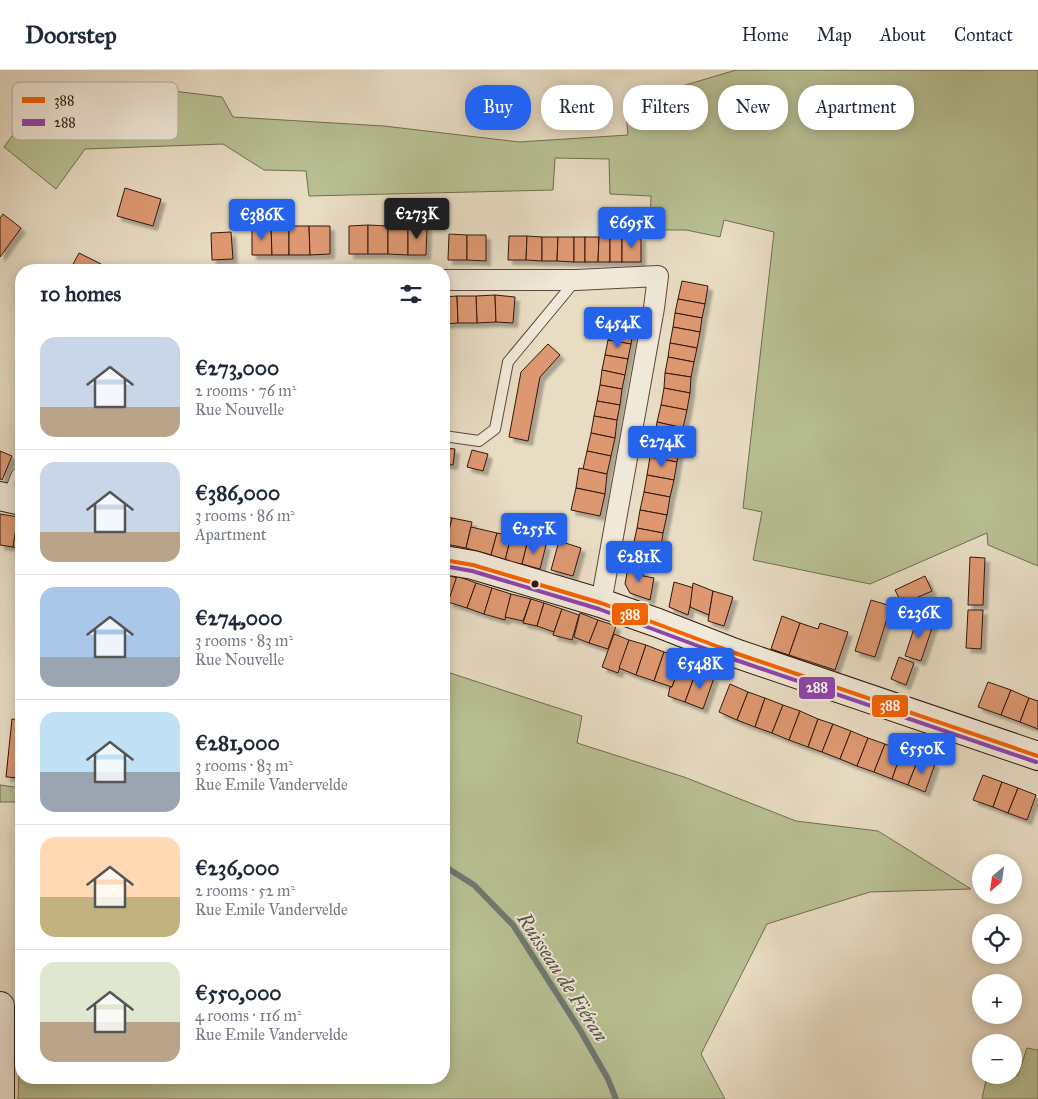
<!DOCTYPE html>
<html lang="en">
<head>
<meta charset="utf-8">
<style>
  body { margin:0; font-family:"IM FELL Great Primer",serif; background:#f2f2f3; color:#1f2937; height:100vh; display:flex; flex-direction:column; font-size:19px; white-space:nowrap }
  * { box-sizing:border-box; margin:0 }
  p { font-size:16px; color:#747a83 }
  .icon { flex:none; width:28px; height:28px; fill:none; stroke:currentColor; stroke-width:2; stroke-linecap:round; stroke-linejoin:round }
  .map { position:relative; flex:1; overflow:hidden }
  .details { position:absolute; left:15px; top:194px; width:435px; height:820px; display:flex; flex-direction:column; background:#fff; border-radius:20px; box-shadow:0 2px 12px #0003 }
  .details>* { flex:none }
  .guide { position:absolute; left:465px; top:15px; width:475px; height:45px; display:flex; gap:10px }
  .needle { width:32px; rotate:209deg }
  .fabs { position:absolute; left:972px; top:784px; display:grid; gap:10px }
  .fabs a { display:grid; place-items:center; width:50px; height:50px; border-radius:50%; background:#fff; box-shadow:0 2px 12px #0003; font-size:25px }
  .price { position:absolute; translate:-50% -42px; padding:0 11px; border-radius:5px; background:#2563eb; color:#fff; font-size:16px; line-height:32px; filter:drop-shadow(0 1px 2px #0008) }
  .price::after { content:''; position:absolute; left:50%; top:30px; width:15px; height:11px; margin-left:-8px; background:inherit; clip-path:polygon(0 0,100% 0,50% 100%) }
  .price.on { background:#222; color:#fff }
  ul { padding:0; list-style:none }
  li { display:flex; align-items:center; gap:15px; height:125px; padding:0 25px }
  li+li { border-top:1px solid #e0e1e3 }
  li span { display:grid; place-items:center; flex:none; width:140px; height:100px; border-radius:15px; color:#555 }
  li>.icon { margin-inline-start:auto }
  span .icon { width:60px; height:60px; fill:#fffc; stroke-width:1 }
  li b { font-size:21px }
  h2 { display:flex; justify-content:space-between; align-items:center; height:60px; padding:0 25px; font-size:21px }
  .pill { padding:0 18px; border-radius:20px; background:#fff; box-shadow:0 2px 12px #0003; font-size:18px; line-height:45px }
  .pill.on { background:#2563eb; color:#fff }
  header { display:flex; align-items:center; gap:30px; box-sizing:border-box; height:70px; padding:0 25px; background:#fff; border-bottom:1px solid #e0e1e3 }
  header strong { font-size:24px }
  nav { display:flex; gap:28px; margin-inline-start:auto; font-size:18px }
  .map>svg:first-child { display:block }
</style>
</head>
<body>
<header>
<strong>Doorstep</strong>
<nav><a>Home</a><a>Map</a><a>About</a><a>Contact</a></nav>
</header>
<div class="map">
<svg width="1038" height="1029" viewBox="0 0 1038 1029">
  <defs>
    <filter id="shadow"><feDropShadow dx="4.5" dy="4.5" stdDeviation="1" flood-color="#0004"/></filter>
  </defs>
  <rect width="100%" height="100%" fill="#e8dcc3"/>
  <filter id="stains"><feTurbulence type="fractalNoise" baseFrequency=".004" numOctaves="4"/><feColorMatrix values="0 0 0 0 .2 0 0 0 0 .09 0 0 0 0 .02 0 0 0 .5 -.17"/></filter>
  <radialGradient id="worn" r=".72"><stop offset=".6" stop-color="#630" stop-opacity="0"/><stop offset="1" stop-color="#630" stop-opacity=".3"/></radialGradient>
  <g fill="#b8c093" stroke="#746c50">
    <polygon points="736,0 1038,0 1038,496 988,475 987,463 870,514 753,490 762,442 743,438 774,162 724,150 720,167 686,160 650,160 651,126 610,124 609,89 555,88 553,120 309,126 306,101 264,100 223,74 85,79 56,119 4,77 35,35 116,14 222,27 233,47 384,56 519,72 628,65 625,33"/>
    <polygon points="444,601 582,646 577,673 684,707 796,751 878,761 971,819 870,822 767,854 701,984 725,1029 18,1029 21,953 21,1008 444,1008"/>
    <polygon points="0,715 21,718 21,732 0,732"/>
    <polygon points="1027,978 1038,980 1038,1029 982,1029 987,1005 1018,1005"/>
  </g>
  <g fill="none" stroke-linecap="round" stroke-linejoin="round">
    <polyline stroke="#6e7972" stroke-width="6" points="444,796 474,815 513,855 580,960 608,1009 616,1029"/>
  </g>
  <g fill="#de9871" stroke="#30170e" filter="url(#shadow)">
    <polygon points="125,118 161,129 153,156 117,146"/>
    <polygon points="3,144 21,158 0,187 0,148"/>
    <polygon points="368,155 368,184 349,184 349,156"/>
    <polygon points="368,155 388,156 388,184 368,184"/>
    <polygon points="252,156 271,156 272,185 252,185"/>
    <polygon points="271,156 289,156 289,185 272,185"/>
    <polygon points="289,156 309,156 310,185 289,185"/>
    <polygon points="309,156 330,156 330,184 310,185"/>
    <polygon points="388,156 408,156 408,185 388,184"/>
    <polygon points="408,156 427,156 426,185 408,185"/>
    <polygon points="231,162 233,189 212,190 211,163"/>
    <polygon points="449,164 467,165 467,190 448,190"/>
    <polygon points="467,165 486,165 486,191 467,190"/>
    <polygon points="509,166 527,166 526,190 508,190"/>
    <polygon points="527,166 542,167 542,191 526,190"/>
    <polygon points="542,167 558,167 557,191 542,191"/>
    <polygon points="558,167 574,167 574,192 557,191"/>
    <rect x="574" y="167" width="11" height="25"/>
    <polygon points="585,167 599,167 598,192 585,192"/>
    <polygon points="599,167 610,167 610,192 598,192"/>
    <rect x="610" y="167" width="12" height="25"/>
    <rect x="622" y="167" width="19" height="25"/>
    <polygon points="79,183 101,194 98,200 70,200"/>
    <polygon points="682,211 708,216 705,234 678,229"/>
    <polygon points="495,225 496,252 477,253 476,226"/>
    <polygon points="495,225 515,227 513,253 496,252"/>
    <polygon points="457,226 458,253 444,254 444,227"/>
    <polygon points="457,226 476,226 477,253 458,253"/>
    <polygon points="678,229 705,234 702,248 675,243"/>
    <polygon points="613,240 636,244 633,263 610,258"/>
    <polygon points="675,243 702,248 700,262 673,257"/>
    <polygon points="673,257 700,262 697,278 670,273"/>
    <polygon points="610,258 633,263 631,274 608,270"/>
    <polygon points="608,270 631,274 628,289 605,285"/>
    <polygon points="670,273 697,278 694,292 668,287"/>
    <polygon points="548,274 560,285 540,307 528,371 509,367 521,302"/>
    <polygon points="605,285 628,289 625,305 602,300"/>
    <polygon points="668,287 694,292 691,307 665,303"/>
    <polygon points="602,300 625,305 622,319 600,315"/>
    <polygon points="665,303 691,307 690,323 664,318"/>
    <polygon points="600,315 622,319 620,335 597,331"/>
    <polygon points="664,318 690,323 687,340 661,335"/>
    <polygon points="597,331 620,335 617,350 594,346"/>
    <polygon points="661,335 687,340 683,358 657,352"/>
    <polygon points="594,346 617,350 615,368 591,363"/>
    <polygon points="657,352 683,358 680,375 654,370"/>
    <polygon points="591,363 615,368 611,386 587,381"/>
    <polygon points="654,370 680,375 677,392 650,387"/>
    <polygon points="444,378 455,379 453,395 444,394"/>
    <polygon points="472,380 488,384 483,401 467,397"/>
    <polygon points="0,381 12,386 2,410 0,409"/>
    <polygon points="587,381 611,386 607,404 583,399"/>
    <polygon points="650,387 677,392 674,410 647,405"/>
    <polygon points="579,398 607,404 605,424 576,418"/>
    <polygon points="647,405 674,410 670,427 644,422"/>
    <polygon points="576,418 605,424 600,446 571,440"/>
    <polygon points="644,422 670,427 667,445 640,440"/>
    <polygon points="640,440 667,445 663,463 637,458"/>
    <polygon points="0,444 18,447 13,477 0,475"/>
    <polygon points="444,446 452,448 446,474 444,474"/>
    <polygon points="18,447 21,448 21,479 13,477"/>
    <polygon points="452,448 472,452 466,478 446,474"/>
    <polygon points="471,457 497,463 491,485 466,478"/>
    <polygon points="637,458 663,463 661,477 634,472"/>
    <polygon points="497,463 511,466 505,491 491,485"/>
    <polygon points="511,466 528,470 522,494 505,491"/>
    <polygon points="528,470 546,475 540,499 522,494"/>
    <polygon points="559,471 581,478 573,506 551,500"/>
    <polygon points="970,487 985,488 983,535 968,535"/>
    <polygon points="628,497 644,500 643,506 654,508 650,530 630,523 625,514"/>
    <polygon points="444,504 457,508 450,529 444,527"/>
    <polygon points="457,506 476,513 467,538 448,532"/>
    <polygon points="925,506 932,521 902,534 895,520"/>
    <polygon points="674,512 694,518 688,545 669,537"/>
    <polygon points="476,513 492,518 484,544 467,538"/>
    <polygon points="693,513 713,521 709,545 690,537"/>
    <polygon points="492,518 511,524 505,550 484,544"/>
    <polygon points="713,521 733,527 724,556 708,551"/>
    <polygon points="511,524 531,529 523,551 505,547"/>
    <polygon points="531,529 544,533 537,556 523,553"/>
    <polygon points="871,530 891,536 875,587 855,581"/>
    <polygon points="544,533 562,539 554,562 537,556"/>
    <polygon points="562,539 579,545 572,570 553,565"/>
    <polygon points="968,540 983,540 981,579 966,578"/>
    <polygon points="580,543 598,550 589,573 574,567"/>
    <polygon points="782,546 800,553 789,585 771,579"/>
    <polygon points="918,546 934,552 921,591 905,586"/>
    <polygon points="598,550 616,556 608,579 589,573"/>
    <polygon points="800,553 818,559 820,553 848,562 835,600 789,585"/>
    <polygon points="614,564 629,570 618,603 602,597"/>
    <polygon points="629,570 646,575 636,605 619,598"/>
    <polygon points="646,575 664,582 654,611 636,605"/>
    <polygon points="664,582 683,588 672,617 654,611"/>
    <polygon points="899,587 914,593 906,615 891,609"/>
    <polygon points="680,596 696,602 685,632 668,626 670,617 672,617"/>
    <polygon points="696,602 714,608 703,639 685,632"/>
    <polygon points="988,612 1011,620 1001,645 978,637"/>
    <polygon points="730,614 748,622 737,650 719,642"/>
    <polygon points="1011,620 1029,628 1020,652 1001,645"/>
    <polygon points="748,622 765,628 755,657 737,650"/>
    <polygon points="765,628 783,635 772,663 755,657"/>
    <polygon points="1029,628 1038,631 1038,659 1020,652"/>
    <polygon points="783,635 800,641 789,670 772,663"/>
    <polygon points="800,641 818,649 808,677 789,670"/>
    <polygon points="12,649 21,650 21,708 6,707"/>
    <polygon points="818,649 833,654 822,682 808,677"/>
    <polygon points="833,654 851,661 840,689 822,682"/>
    <polygon points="851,661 868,668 857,696 840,689"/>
    <polygon points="868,668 885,674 874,702 857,696"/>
    <polygon points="885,674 902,681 892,709 874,702"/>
    <polygon points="902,681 919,687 908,715 892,709"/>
    <polygon points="919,687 935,694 925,722 908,715"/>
    <polygon points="983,705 1002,712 993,737 973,730"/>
    <polygon points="1002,712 1018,718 1008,743 993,737"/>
    <polygon points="1018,718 1036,725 1027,750 1008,743"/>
  </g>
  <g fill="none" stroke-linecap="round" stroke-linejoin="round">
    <g stroke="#5e483b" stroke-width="12">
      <polyline id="lane" points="444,366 479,371 495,359 508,292 576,210"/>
    </g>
    <g stroke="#5e483b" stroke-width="22">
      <g id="street">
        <polyline points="444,210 576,210 658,206 654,238 601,533"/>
        <polyline points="12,430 21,407"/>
      </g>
    </g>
    <g stroke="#30170e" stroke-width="30">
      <g id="secondary">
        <polyline points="0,426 21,431"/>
        <polyline points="444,490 473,495 601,533 658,553 735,583 1038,686"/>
        <polyline points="0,936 0,1029"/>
      </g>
    </g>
    <use href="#lane" stroke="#f0e8d8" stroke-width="10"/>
    <use href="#street" stroke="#f0e8d8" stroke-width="20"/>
    <use href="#secondary" stroke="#f0e8d8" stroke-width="28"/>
    <g stroke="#f0e8d8" stroke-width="8">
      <polyline id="bus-1" points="444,490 473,495 601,533 735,583 1038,686"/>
    </g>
    <g stroke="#f0e8d8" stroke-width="8">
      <polyline id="bus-2" points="444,496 472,501 599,539 733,589 1036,692"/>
    </g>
    <use href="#bus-1" stroke="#f56201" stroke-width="4"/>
    <use href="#bus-2" stroke="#8e44ad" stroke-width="4"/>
  </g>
  <circle fill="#30170e" stroke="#f0e8d8" stroke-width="2" cx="535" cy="514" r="4.5"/>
  <g text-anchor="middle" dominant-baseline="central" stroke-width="4" stroke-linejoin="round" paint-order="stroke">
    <g font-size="20" font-style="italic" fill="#545048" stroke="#f0e8d8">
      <text transform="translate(563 907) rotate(57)">Ruisseau de Fiéran</text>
    </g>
  </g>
  <rect x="12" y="12" width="166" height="58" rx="8" fill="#f0e8d8" stroke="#b6a99b" stroke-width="1"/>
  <rect x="22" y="27" width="23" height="6" fill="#f56201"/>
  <rect x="22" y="49" width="23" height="7" fill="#8e44ad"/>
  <g font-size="14" fill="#30170e">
    <text x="54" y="35">388</text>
    <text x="54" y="57">288</text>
  </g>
  <g stroke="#f0e8d8" stroke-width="2">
    <rect x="611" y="532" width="38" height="24" rx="5" fill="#f56201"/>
    <rect x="798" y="606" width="38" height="24" rx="5" fill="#8e44ad"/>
    <rect x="871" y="624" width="38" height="24" rx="5" fill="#f56201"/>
  </g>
  <g font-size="14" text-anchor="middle" font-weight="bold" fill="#fff">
    <text x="630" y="549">388</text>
    <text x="817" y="622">288</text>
    <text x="890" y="640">388</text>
  </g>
  <rect width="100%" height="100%" filter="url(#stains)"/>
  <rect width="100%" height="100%" fill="url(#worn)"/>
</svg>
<div class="fabs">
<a><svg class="needle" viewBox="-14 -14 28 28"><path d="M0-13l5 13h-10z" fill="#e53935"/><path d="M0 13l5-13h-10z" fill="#747a83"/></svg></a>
<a><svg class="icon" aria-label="locate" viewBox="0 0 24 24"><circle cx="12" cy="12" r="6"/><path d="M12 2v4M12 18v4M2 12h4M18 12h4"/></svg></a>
<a>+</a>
<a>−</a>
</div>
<b class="price on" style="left:417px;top:170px">€273K</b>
<b class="price" style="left:262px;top:171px">€386K</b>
<b class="price" style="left:632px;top:179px">€695K</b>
<b class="price" style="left:618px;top:279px">€454K</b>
<b class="price" style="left:662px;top:398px">€274K</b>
<b class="price" style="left:534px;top:485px">€255K</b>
<b class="price" style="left:639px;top:513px">€281K</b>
<b class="price" style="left:919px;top:569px">€236K</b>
<b class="price" style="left:700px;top:620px">€548K</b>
<b class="price" style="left:922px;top:705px">€550K</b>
<div class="guide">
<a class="pill on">Buy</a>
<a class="pill">Rent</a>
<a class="pill">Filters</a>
<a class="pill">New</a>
<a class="pill">Apartment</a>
</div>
<section class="details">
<h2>10 homes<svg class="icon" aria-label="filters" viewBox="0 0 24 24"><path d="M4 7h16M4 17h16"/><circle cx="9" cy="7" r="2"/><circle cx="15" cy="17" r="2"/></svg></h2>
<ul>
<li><span style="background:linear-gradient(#c9d6e8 70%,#b9a48a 0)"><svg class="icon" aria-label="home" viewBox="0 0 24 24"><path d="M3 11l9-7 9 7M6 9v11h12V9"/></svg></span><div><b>€273,000</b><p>2 rooms · 76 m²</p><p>Rue Nouvelle</p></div></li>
<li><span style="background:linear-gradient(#c9d6e8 70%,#b9a48a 0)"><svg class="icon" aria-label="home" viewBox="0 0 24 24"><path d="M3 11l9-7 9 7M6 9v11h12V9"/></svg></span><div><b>€386,000</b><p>3 rooms · 86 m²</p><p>Apartment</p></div></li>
<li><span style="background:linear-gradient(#a9c7e8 70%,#9aa5b1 0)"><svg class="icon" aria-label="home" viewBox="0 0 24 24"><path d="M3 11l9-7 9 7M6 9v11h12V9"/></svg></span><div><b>€274,000</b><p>3 rooms · 83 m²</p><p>Rue Nouvelle</p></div></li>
<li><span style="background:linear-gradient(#bfe0f5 60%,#9aa5b1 0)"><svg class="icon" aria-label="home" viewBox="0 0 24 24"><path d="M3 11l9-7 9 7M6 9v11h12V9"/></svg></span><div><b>€281,000</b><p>3 rooms · 83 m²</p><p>Rue Emile Vandervelde</p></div></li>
<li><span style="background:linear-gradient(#ffd9b3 60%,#c2b280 0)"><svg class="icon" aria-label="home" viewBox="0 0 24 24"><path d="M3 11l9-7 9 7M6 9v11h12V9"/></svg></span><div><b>€236,000</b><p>2 rooms · 52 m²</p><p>Rue Emile Vandervelde</p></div></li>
<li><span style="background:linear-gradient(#dfe7d0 60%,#b9a48a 0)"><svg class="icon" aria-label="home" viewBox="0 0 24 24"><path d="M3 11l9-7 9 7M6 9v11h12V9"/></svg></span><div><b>€550,000</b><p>4 rooms · 116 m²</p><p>Rue Emile Vandervelde</p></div></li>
</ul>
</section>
</div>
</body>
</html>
